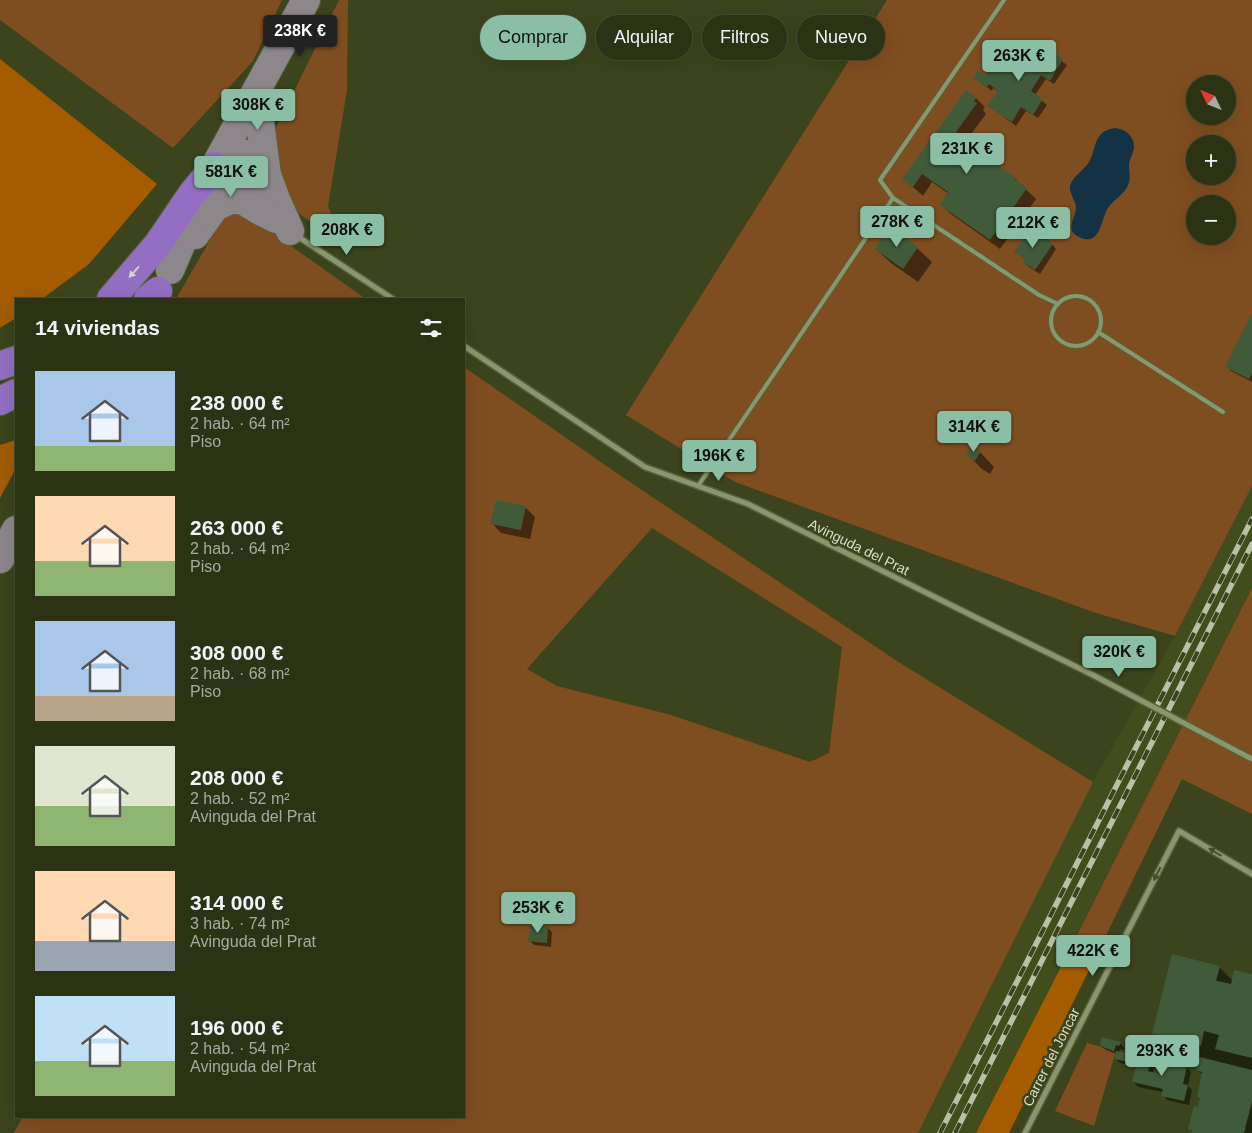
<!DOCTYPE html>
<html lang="es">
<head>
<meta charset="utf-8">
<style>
  body { margin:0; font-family:Arial,sans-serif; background:#383f22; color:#f1f3f6; height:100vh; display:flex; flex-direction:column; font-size:19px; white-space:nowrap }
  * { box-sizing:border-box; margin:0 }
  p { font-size:16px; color:#a6aaa0 }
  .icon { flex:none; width:28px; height:28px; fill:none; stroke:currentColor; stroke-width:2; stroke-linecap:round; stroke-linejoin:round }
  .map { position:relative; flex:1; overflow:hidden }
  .side { position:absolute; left:15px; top:298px; width:450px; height:820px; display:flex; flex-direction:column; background:#2c3315; border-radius:0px; box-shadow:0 5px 20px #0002,0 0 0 1px #484e34 }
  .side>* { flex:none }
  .hud { position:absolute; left:480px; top:15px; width:475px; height:45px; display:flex; gap:10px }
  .needle { width:32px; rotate:313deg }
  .tools { position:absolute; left:1186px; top:75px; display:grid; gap:10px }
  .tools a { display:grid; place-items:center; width:50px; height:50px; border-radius:50%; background:#2c3315; box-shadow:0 5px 20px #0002,0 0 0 1px #484e34; font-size:25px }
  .price { position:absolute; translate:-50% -42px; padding:0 11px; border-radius:5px; background:#8abfa5; color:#111; font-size:16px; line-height:32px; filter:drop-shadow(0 1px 2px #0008) }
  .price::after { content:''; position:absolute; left:50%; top:30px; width:15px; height:11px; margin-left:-8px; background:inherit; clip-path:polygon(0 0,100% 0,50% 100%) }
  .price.selected { background:#222; color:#fff }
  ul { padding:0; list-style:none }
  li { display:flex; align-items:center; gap:15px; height:125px; padding:0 20px }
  li span { display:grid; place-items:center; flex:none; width:140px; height:100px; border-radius:0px; color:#555 }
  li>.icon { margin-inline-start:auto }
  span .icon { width:60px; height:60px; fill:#fffc; stroke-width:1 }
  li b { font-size:21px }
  h2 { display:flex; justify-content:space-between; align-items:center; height:60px; padding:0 20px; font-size:21px }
  .pill { padding:0 18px; border-radius:22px; background:#2c3315; box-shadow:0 5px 20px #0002,0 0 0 1px #484e34; font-size:18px; line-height:45px }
  .pill.selected { background:#8abfa5; color:#111 }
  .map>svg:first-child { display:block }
</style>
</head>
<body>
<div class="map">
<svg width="1252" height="1133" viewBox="0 0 1252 1133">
  <rect width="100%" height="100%" fill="#3b441c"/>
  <polygon fill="#424d1d" points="1252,486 1252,588 976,1133 918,1133 1093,782 1175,636"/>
  <g fill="#7f4e20" fill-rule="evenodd">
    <polygon points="0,0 282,0 253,61 173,148 0,20"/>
    <polygon points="339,0 348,0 347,90 328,206 346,249 293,209 271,138"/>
    <path d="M887,0H1252V486L1175,636L1096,613L735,482L626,415ZM1195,84H1228V116H1195ZM1195,144H1228V176H1195ZM1195,204H1228V236H1195Z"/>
    <polygon points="228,209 257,222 366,299 176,299"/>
    <path d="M464,367L621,476L897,661L1093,782L918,1133H14L23,1116H464ZM652,528L842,647L829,753L810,762L671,715L557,686L527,669Z"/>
    <polygon points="1252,588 1252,814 1182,779 1095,958 1070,949"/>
    <polygon points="1087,1043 1116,1051 1094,1126 1055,1111"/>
  </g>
  <g fill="#a55c01">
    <polygon points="0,59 157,184 89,264 42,299 16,299 16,318 0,328"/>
    <polygon points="16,440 16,468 0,498 0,445"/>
    <polygon points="1070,949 1095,958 1009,1133 976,1133"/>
  </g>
  <path fill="#143246" d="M1115,128C1125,129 1135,136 1134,148C1133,154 1129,160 1129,166C1129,173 1131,179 1128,185C1125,194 1113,200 1108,208C1101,218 1101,246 1081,238C1063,231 1076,218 1076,208C1076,200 1069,194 1070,186C1072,177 1084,170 1089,162C1094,154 1094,141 1101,134C1105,130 1110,129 1115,128Z"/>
  <g fill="#0007" fill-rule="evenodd">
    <polygon points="1045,49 1067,65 1054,84 1046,79 1035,95 1047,105 1038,118 1026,111 1016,126 989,106 999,92 993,88 992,91 974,78 986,77 1020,61 1037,60"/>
    <polygon points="976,98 985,107 983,110 986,114 966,141 979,150 988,160 1014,178 1036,199 1000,249 951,214 941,205 949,194 932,182 923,196 904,179"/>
    <polygon points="1052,244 1056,249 1040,274 1029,267 1024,262 1026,260 1021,256"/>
    <polygon points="917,248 932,262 918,282 891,263 876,249"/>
    <polygon points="1252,316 1252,382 1231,371 1227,367"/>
    <polygon points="980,452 994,467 990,474 982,469 968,455"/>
    <polygon points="525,507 535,517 530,539 501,533 492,523"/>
    <polygon points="548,928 552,932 551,947 534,945 530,941"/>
    <polygon points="1219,967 1233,981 1252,976 1252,1133 1193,1133 1189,1129 1199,1109 1201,1099 1198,1096 1203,1075 1198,1070 1199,1065 1181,1061 1154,1034"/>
    <path d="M1120,1043L1124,1048V1050L1120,1049L1119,1053L1134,1056L1139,1060L1186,1067L1191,1072L1188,1086L1192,1090L1189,1105L1167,1100L1163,1095V1092L1138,1087L1134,1082L1137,1066L1120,1063L1115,1058L1116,1054L1106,1050L1101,1046ZM1154,1068L1162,1070L1161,1075L1153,1073Z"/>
  </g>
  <g fill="#405b3a" fill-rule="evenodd">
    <polygon points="1044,47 1063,59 1050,81 1041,75 1031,91 1043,99 1033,115 1021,107 1012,122 987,106 998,91 989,84 987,87 973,78 978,71 985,76 993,63 1000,68 1010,53 1019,59 1025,51 1037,58"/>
    <polygon points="966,90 976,97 974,101 977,103 956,132 980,149 978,151 1015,177 1014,179 1027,188 990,240 940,205 948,192 922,174 913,187 902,179"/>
    <polygon points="891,228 918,247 903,269 875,249 888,230"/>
    <polygon points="1030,228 1053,244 1035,270 1023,262 1025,259 1014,252"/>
    <polygon points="1252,313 1252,373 1249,379 1225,367"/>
    <polygon points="972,446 981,451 975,461 966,455"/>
    <polygon points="496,500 526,506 521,530 490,524"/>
    <polygon points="530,924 548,927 547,943 528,941"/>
    <polygon points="1172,954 1220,966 1216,981 1218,981 1231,984 1234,970 1252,974 1252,1058 1215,1049 1219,1035 1204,1031 1201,1046 1152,1034"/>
    <polygon points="1102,1037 1121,1042 1119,1046 1116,1045 1114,1051 1100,1046"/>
    <polygon points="1116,1051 1135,1054 1133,1063 1114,1059"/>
    <path d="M1139,1055L1187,1066L1183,1084L1188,1085L1184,1101L1161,1096L1163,1089L1132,1082ZM1150,1064L1161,1067L1160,1074L1148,1071Z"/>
    <polygon points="1200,1057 1252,1070 1252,1101 1244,1133 1191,1133 1192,1131 1188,1129 1194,1106 1198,1107 1200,1098 1197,1097 1202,1072 1196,1070"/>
  </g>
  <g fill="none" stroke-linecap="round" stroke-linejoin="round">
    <g stroke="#59603d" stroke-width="6">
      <g id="service">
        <polyline points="1004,0 880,180 893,198 1039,295 1058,304"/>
        <circle cx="1076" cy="321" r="25"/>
        <polyline points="1098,332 1223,412"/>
        <polyline points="698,486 893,198"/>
      </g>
    </g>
    <g stroke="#59603d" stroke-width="8">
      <g id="minor">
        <polyline points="297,236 393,299"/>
        <polyline points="464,346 645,467 748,504 975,617"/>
        <polyline points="1025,1133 1179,831 1252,874"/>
      </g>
    </g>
    <g stroke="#59603d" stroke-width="30">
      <g id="secondary">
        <polyline points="256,92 267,175"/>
        <polyline points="224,150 246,154 257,160 267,175 276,199 290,231"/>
        <polyline points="224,150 234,168 270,211"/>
        <polyline points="195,235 215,207 230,200 242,200 258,210 276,219"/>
        <polyline points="170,270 215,166 306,0"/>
        <polyline points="0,559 16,530"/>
      </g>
    </g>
    <g stroke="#59603d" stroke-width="30">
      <g id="trunk">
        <polyline points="111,299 158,244 192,194 215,166"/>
        <polyline points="148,299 158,291"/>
        <polyline points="0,366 16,360"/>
        <polyline points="0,401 16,393"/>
      </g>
    </g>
    <use href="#service" stroke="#8a966b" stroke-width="4"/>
    <use href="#minor" stroke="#8a966b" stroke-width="5"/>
    <use href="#secondary" stroke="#8d878c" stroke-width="28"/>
    <use href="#trunk" stroke="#936fc3" stroke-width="28"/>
    <g stroke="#b9c0a6" stroke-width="5.5">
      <g id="rail">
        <polyline points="940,1133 1252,519"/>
        <polyline points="955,1133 1252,544"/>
      </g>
    </g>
    <use href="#rail" stroke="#3b441c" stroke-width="4" stroke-dasharray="11" stroke-linecap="butt"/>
    <g stroke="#59603d" stroke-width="8" stroke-linecap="butt">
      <polyline id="minor-bridge" points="975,617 1091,674 1252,759"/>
    </g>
    <use href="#minor-bridge" stroke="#8a966b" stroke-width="5"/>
  </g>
  <defs><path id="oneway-solid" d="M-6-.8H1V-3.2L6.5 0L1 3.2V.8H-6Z" transform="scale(1.25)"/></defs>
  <use fill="#d1d4c8" href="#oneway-solid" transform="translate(134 272) rotate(132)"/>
  <g fill="#475028">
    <use href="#oneway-solid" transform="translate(1215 852) rotate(-149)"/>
    <use href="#oneway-solid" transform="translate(1157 874) rotate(117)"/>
  </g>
  <g text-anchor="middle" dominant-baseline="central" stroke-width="5" stroke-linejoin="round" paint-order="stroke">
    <g font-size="14" fill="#d8dfc8" stroke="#3b441c">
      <text transform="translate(859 547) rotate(26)">Avinguda del Prat</text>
      <text transform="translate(1051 1057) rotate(-63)">Carrer del Joncar</text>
    </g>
  </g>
</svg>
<div class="tools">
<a><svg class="needle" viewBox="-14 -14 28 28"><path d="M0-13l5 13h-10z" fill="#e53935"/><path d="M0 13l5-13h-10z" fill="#a6aaa0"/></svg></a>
<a>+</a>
<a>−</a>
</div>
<b class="price selected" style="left:300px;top:57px">238K €</b>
<b class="price" style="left:1019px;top:82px">263K €</b>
<b class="price" style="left:258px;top:131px">308K €</b>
<b class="price" style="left:967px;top:175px">231K €</b>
<b class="price" style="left:231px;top:198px">581K €</b>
<b class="price" style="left:897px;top:248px">278K €</b>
<b class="price" style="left:1033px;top:249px">212K €</b>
<b class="price" style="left:347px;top:256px">208K €</b>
<b class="price" style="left:974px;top:453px">314K €</b>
<b class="price" style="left:719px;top:482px">196K €</b>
<b class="price" style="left:1119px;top:678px">320K €</b>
<b class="price" style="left:538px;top:934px">253K €</b>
<b class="price" style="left:1093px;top:977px">422K €</b>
<b class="price" style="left:1162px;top:1077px">293K €</b>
<div class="hud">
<a class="pill selected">Comprar</a>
<a class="pill">Alquilar</a>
<a class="pill">Filtros</a>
<a class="pill">Nuevo</a>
</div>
<section class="side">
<h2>14 viviendas<svg class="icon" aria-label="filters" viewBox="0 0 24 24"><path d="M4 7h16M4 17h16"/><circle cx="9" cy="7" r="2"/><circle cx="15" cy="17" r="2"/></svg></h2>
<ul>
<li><span style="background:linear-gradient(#a9c7e8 75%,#8fb573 0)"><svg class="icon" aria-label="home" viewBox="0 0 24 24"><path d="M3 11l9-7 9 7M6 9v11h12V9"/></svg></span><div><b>238 000 €</b><p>2 hab. · 64 m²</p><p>Piso</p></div></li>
<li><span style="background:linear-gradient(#ffd9b3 65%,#8fb573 0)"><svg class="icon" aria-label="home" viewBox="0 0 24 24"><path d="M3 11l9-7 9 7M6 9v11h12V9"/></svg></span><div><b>263 000 €</b><p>2 hab. · 64 m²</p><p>Piso</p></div></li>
<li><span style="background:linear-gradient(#a9c7e8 75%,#b9a48a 0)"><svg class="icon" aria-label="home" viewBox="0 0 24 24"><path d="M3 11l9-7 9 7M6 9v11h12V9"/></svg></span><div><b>308 000 €</b><p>2 hab. · 68 m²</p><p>Piso</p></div></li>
<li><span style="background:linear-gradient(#dfe7d0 60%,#8fb573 0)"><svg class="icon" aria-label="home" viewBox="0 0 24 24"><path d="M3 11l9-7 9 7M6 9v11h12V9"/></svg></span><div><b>208 000 €</b><p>2 hab. · 52 m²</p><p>Avinguda del Prat</p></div></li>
<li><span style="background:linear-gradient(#ffd9b3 70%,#9aa5b1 0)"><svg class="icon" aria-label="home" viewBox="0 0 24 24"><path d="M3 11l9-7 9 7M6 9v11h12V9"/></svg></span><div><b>314 000 €</b><p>3 hab. · 74 m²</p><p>Avinguda del Prat</p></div></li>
<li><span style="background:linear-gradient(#bfe0f5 65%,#8fb573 0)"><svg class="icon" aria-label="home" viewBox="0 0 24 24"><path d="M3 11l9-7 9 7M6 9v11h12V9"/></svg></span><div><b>196 000 €</b><p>2 hab. · 54 m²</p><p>Avinguda del Prat</p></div></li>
</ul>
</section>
</div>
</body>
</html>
